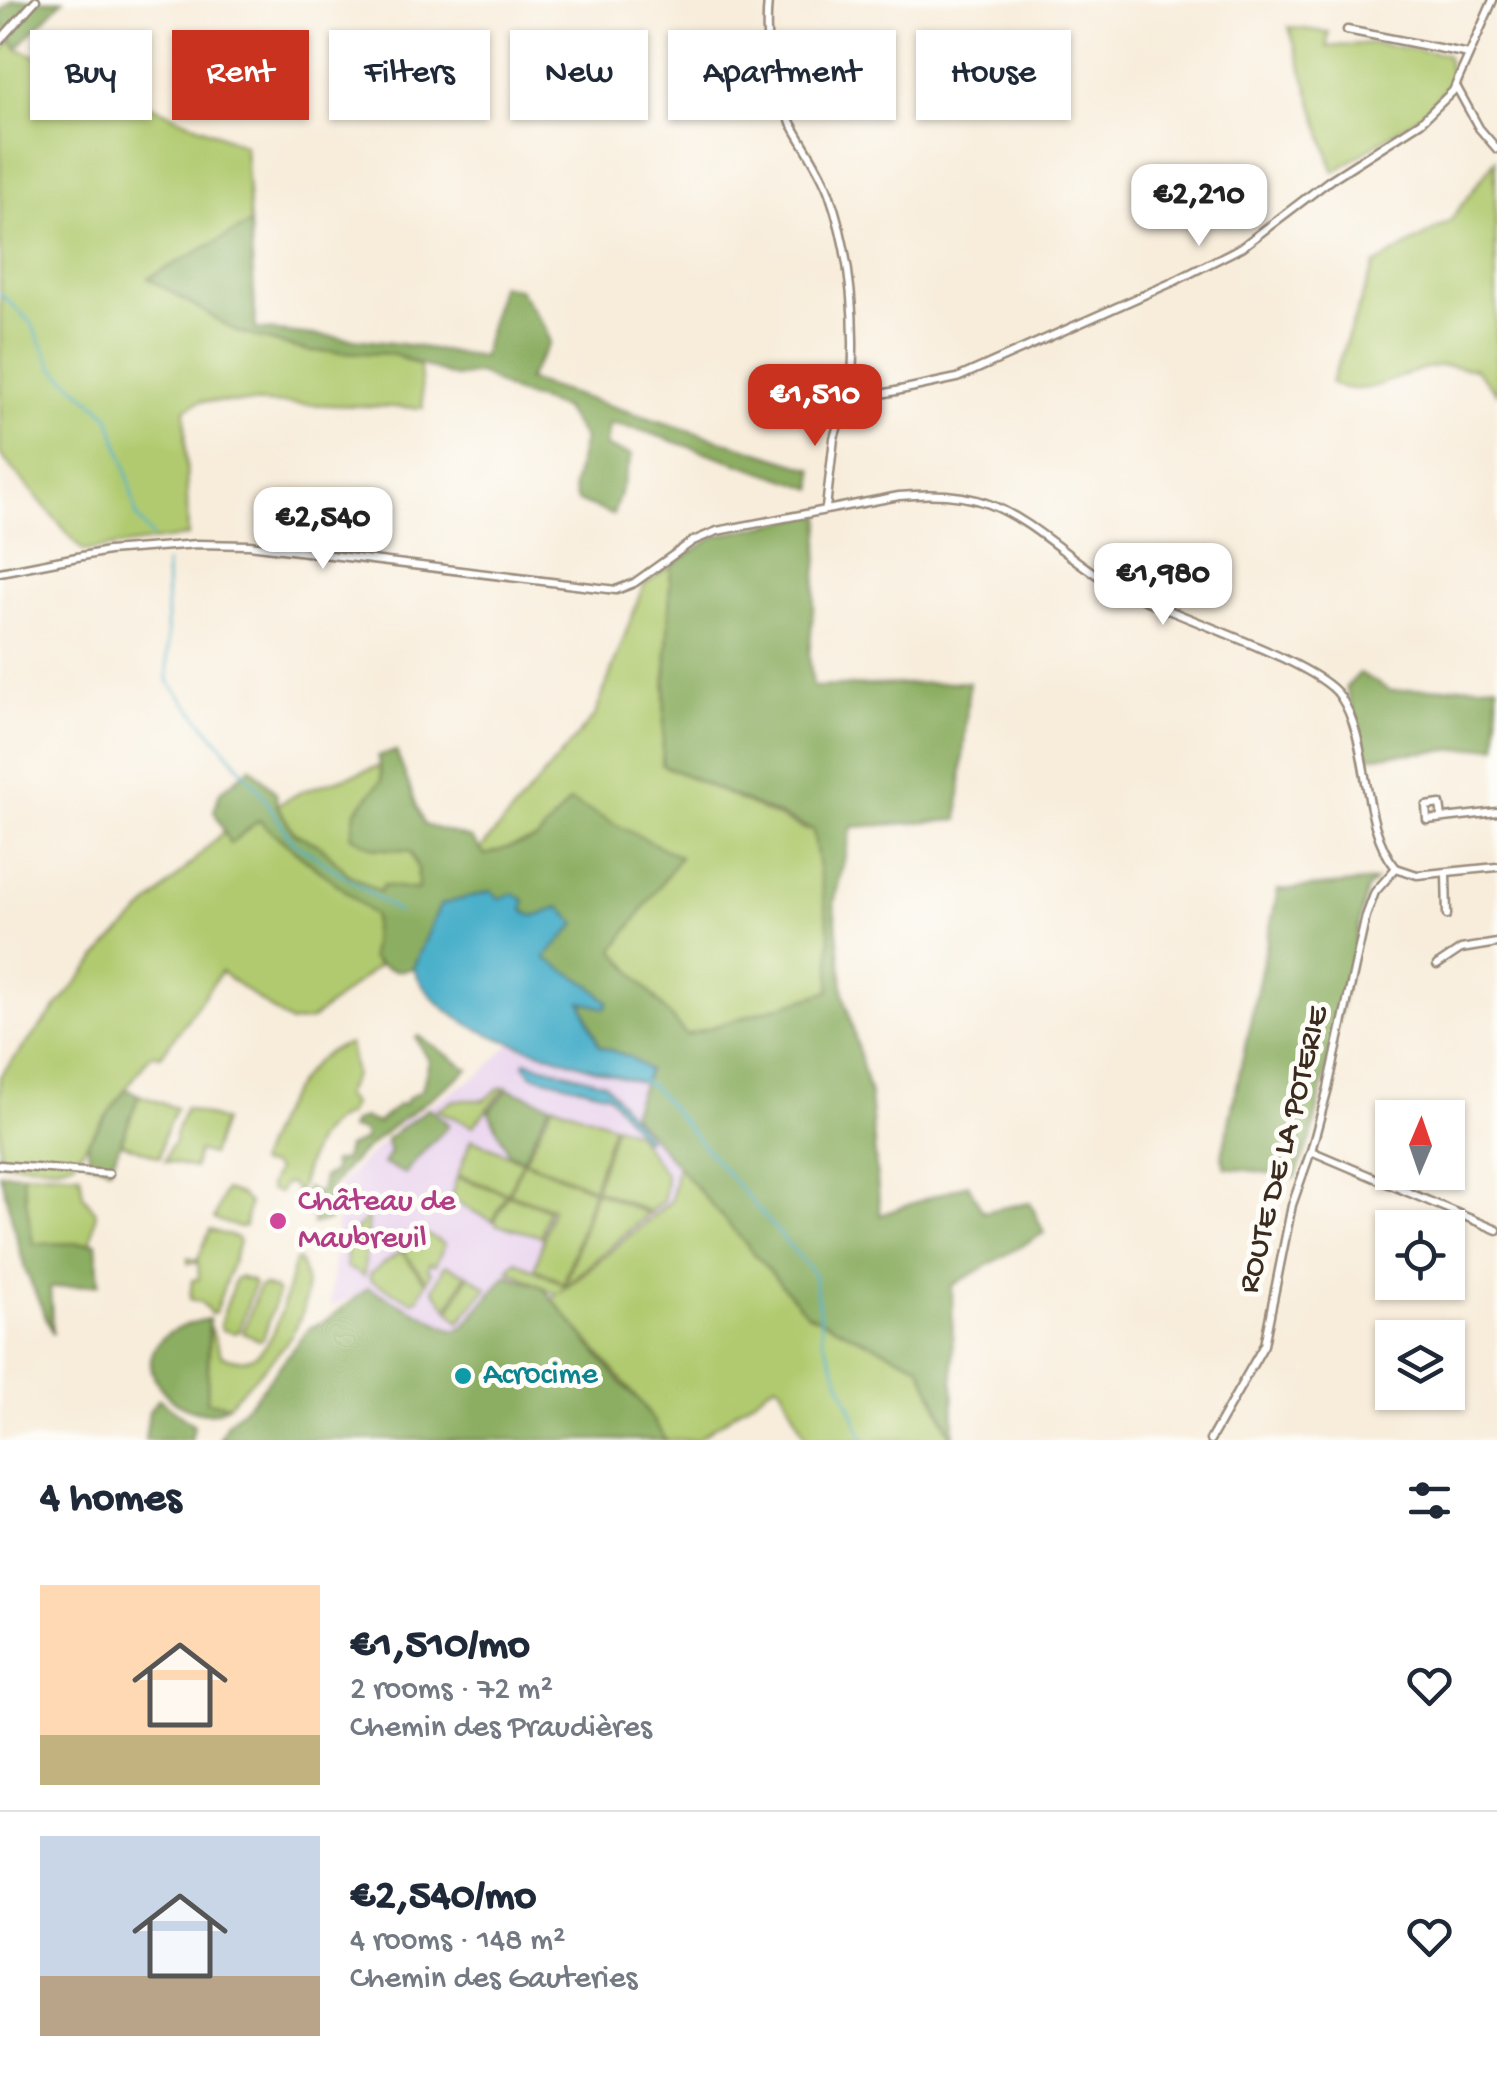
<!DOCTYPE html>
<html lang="en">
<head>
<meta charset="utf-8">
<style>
  body { margin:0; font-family:"Gochi Hand",sans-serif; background:#f2f2f3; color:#1f2937; height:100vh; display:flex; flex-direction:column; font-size:38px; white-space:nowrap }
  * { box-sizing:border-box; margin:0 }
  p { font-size:32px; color:#747a83 }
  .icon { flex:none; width:55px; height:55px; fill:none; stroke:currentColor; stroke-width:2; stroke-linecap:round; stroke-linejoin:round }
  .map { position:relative; height:1440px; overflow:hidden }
  .drawer { display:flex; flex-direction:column; background:#fff; flex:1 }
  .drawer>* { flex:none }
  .banner { position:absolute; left:30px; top:30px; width:1438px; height:90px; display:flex; gap:20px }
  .needle { width:65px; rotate:2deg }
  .tools { position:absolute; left:1375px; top:1100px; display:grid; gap:20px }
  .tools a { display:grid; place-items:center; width:90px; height:90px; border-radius:0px; background:#fff; box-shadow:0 2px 8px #0004; font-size:50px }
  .price { position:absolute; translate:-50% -85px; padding:0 22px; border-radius:20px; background:#fff; color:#222; font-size:32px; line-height:65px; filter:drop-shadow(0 2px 5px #0008) }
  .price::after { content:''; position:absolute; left:50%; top:60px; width:30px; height:22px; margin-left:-15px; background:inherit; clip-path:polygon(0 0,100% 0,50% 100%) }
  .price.on { background:#c8321e; color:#fff }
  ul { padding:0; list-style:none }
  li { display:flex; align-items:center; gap:30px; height:250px; padding:0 40px }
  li+li { border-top:2px solid #e0e1e3 }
  li span { display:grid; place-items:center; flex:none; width:280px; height:200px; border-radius:0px; color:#555 }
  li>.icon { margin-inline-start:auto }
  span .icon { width:120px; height:120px; fill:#fffc; stroke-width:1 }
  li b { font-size:42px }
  h2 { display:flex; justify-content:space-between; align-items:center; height:120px; padding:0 40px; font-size:42px }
  .chip { padding:0 35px; border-radius:0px; background:#fff; box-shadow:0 2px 8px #0004; font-size:35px; line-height:90px }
  .chip.on { background:#c8321e; color:#fff }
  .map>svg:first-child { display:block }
</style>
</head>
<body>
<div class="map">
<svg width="1497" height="1440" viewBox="0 0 1497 1440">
  <rect width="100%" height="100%" fill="#fdfcf7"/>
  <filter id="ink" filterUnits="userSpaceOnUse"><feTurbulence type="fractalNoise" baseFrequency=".01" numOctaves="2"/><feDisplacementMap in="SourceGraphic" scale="20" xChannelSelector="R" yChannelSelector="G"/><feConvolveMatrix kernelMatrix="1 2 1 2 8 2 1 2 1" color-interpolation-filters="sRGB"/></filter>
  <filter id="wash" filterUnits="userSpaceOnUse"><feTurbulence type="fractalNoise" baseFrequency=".0048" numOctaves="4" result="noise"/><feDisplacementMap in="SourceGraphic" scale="40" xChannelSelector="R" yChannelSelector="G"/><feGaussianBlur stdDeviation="2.25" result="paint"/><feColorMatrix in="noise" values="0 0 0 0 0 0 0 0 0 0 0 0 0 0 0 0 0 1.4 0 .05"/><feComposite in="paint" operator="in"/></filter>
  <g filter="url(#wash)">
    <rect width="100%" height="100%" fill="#f8eddb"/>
    <polygon fill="#e9d2ee" points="510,1044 644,1083 631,1113 677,1165 671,1201 552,1299 543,1287 506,1275 464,1327 455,1331 368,1289 330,1307 340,1184 405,1120 481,1074"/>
    <g fill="#b1ca6f" stroke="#767a46" stroke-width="2.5">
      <polygon points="1289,27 1328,32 1327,47 1371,43 1446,54 1453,79 1421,115 1334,172"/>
      <polygon points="12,40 17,48 245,146 250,224 149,278 238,332 308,351 392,354 420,366 423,408 201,401 185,409 188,536 83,551 0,454 0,52"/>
      <path d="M1495,160L1497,393L1475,369C1463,368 1448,365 1436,366C1400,371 1367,402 1331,383L1374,265L1450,221Z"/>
      <polygon points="671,566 662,765 806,830 813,829 830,937 831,991 686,1035 614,950 679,856 659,848 537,839 485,856 480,850 595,715 644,584"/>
      <polygon points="380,766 382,780 356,812 374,848 410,851 418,869 418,890 383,885 381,892 348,874 321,846 294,833 277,805 303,791"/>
      <path d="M259,820C296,855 338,882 375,916L371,958L379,965L311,1020L290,1023L221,972L161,1056L151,1054L74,1162L57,1166L0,1162V1076L108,945L224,831L230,843Z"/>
      <path d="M349,1044L355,1074L344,1095L352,1104L347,1115C313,1125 306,1168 297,1199L294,1198L296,1189L290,1183L284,1184L279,1193L270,1190L269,1186L276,1170L270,1165H260L258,1162C272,1123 304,1052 349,1044Z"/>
      <polygon points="506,1087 473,1126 436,1110 455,1100 484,1100 499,1088"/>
      <polygon points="139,1095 176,1108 163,1138 160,1157 121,1143"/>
      <polygon points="553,1104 613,1125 593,1188 525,1160"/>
      <polygon points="185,1108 223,1121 211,1155 198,1151 194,1168 165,1161 170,1147 175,1142 175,1134"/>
      <polygon points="615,1125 635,1132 666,1175 664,1200 650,1212 595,1189"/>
      <polygon points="471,1139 523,1161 507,1193 458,1175"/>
      <polygon points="524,1161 593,1190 564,1283 535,1268 552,1208 509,1193"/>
      <polygon points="677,1165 807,1314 920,1366 952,1440 807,1440 782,1388 776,1383 697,1440 666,1440 640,1401 552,1299 557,1294 508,1270 516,1261 566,1286 560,1293 671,1201"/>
      <polygon points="49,1172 80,1174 83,1195 96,1212 91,1243 33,1244 22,1174"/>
      <polygon points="457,1177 506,1194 493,1221 464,1207 451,1196"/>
      <polygon points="225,1190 241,1195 249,1203 245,1226 240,1228 214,1219"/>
      <polygon points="595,1191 648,1214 568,1284 566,1284"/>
      <polygon points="508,1195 548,1209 541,1236 497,1225 495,1221"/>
      <polygon points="367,1218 368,1219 364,1276 346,1267 348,1238"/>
      <polygon points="210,1230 237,1238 239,1242 215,1313 211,1314 201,1302 190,1299 192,1280 199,1279 198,1263 188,1263 188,1258 197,1261"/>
      <polygon points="424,1233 445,1244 435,1265 430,1263 427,1269 431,1272 427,1281 402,1250"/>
      <polygon points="401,1251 426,1283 418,1299 412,1301 370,1280 370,1274"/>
      <path d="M299,1260C327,1321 265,1364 228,1405L207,1401L210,1327L221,1355C275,1381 283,1298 295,1261Z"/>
      <polygon points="445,1265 466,1274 448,1309 433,1289"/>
      <polygon points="468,1275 487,1287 459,1322 450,1311"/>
      <polygon points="239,1277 252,1281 254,1285 239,1331 235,1333 222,1330 220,1325 235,1279"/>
      <polygon points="263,1285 275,1289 278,1293 263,1339 259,1340 243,1333 259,1287"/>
    </g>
    <g fill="#8cae62" stroke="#646c40" stroke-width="2.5">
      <polygon points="13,0 63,0 17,48 0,20 0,12"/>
      <polygon points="250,224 256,329 401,344 482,357 500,285 519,289 545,327 550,343 527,380 813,469 814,489 640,430 609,424 606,447 632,455 613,515 577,501 573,487 584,439 563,408 513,392 479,373 455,377 392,354 308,351 238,332 148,278"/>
      <path d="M822,513L809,655L813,687L969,682L958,820L852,827L834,903L844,995L870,1095L880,1215L968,1184L983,1212L1030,1202L1044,1233L952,1286L954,1440L920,1366L807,1314L631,1113L648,1070L630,1057L599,1046L581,1001L590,985L544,958L576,924L553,909L540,917L530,916L523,910L424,949L413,968C398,973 383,969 371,958L374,916C338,882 296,855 259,820L230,844L214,811L220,792L251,767L276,793L277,805L294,833L321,846L348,874L380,892L383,885L418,890V869L410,851L374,848L351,836L355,812L382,780L378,756L396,751L424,825L471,838L485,855L537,839L570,801L680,857L614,950L686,1035L830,991V937L813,830L662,765L671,566L715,536Z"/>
      <polygon points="1360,673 1391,691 1497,684 1497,746 1367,757 1346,687"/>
      <polygon points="1375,881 1367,889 1311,1139 1295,1177 1225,1167 1222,1156 1278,890"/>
      <path d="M419,1036L468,1069C420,1110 366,1137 328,1191L329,1221L313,1224V1215L306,1214L304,1196L307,1188L316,1193L321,1191L323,1177L334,1172L332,1162L344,1160L347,1147L365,1140L363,1131L350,1129L353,1122L363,1118L378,1123C385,1115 392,1112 399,1104L404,1105L407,1099L422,1090L429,1061L416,1038Z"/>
      <polygon points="126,1089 139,1095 110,1169 89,1161 88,1141"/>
      <polygon points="508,1089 550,1104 523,1159 509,1153 489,1112"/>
      <path d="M429,1108L449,1125C433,1143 419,1153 405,1174L383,1164L390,1152L386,1139Z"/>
      <polygon points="0,1173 22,1174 33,1244 96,1243 99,1284 50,1288 53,1334 25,1269"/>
      <polygon points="506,1275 543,1287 620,1382 640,1401 666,1440 219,1440 227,1423 253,1400 309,1328 329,1319 368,1288 455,1331 464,1326"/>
      <path d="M209,1319L207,1401L228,1405C186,1440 89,1341 209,1319Z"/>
      <polygon points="159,1399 194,1425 191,1440 145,1440 149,1411"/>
    </g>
    <g fill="#4bb0ca" stroke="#436d74" stroke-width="2.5">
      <path d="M491,891L500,899L514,893L525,901L523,910C538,923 544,911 560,907L576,924L545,958L590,985L608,1002L606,1008L581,1002L599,1046L630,1057L648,1070L644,1083C613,1076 584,1066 554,1056C500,1039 439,1024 413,968L440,905Z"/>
      <polygon points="525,1061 605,1083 648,1138 644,1140 608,1094 532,1075 524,1065"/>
    </g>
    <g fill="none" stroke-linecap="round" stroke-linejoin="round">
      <g stroke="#4bb0ca" stroke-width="2.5">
        <polyline points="0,293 31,323 53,367 109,416 126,468 137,517 152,537"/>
        <polyline points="166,564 168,681 259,790 292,841 398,912"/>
        <polyline points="642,1082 652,1086 814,1274 823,1339 864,1440"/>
      </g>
    </g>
  </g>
  <g filter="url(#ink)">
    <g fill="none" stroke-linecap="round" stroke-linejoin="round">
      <g stroke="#9a8c7c" stroke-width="11">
        <g id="minor">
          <path d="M768,0C764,43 769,80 789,119C802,144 819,166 829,193C853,261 857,333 850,404"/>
          <polyline points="1347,30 1469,54"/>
          <polyline points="0,40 36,0"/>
          <polyline points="1456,86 1479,128 1497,149"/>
          <polyline points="826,508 834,438 841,416 858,399 957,378 1173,282 1242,247 1330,180 1421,122 1453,91 1493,0"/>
          <path d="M0,572L108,551L197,544L249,545L616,590L634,583L693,541L717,531L899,496C929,493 961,493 989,504C1036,522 1072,563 1116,587C1162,612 1317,661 1340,696C1372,743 1359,824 1396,868"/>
          <polyline points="1442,818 1440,804 1426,806 1427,820 1497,812"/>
          <polyline points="1396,868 1417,875 1497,867"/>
          <polyline points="1446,874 1447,915"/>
          <polyline points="1437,965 1461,949 1497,943"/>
          <polyline points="1311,1151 1497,1230"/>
          <polyline points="0,1165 109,1174"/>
          <polyline points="1210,1440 1264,1345 1292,1205 1311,1151 1328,1088 1366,916 1375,892 1396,868"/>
        </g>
      </g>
      <use href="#minor" stroke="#fff" stroke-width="6"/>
    </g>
  </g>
  <circle fill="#d1479c" stroke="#fdfcf7" stroke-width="4" cx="278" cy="1221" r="10"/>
  <circle fill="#0f9aa8" stroke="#fdfcf7" stroke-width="4" cx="463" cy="1376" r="10"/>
  <g text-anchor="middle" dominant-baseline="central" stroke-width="10" stroke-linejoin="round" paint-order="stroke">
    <g font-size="32" fill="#3b2a1e" stroke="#fdfcf7">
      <text transform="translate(1285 1150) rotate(-76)">ROUTE DE LA POTERIE</text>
    </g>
    <g font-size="32" fill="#b23c85" stroke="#fdfcf7" text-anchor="start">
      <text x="298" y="1203">Château de<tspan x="298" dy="37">Maubreuil</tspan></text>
    </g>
    <g font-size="32" fill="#0d838f" stroke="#fdfcf7" text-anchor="start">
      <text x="483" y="1376">Acrocime</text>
    </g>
  </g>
</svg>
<div class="tools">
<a><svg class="needle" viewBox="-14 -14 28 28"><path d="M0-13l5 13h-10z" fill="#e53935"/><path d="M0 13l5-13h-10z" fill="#747a83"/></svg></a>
<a><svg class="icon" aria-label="locate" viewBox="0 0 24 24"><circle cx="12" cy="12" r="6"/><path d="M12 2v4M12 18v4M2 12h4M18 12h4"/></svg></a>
<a><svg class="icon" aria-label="layers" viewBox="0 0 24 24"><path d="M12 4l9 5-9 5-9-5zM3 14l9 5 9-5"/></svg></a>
</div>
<b class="price" style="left:1199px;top:249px">€2,210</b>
<b class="price on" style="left:815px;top:449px">€1,510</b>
<b class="price" style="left:323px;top:572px">€2,540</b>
<b class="price" style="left:1163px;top:628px">€1,980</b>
<div class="banner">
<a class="chip">Buy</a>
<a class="chip on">Rent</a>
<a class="chip">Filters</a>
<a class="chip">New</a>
<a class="chip">Apartment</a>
<a class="chip">House</a>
</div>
</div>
<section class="drawer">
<h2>4 homes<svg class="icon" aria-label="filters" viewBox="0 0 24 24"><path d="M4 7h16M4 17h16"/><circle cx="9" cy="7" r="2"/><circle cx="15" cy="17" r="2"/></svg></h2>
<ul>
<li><span style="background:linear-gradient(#ffd9b3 75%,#c2b280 0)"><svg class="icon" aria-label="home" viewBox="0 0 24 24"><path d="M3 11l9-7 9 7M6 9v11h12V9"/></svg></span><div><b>€1,510/mo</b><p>2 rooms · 72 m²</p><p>Chemin des Praudières</p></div><svg class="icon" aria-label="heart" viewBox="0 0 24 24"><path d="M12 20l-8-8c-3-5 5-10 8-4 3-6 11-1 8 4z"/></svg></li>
<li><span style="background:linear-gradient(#c9d6e8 70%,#b9a48a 0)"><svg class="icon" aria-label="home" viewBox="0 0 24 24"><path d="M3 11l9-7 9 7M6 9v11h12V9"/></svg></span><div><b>€2,540/mo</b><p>4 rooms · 148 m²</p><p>Chemin des Gauteries</p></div><svg class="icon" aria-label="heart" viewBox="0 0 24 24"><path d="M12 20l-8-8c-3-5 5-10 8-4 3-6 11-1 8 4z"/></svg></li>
</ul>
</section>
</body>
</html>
